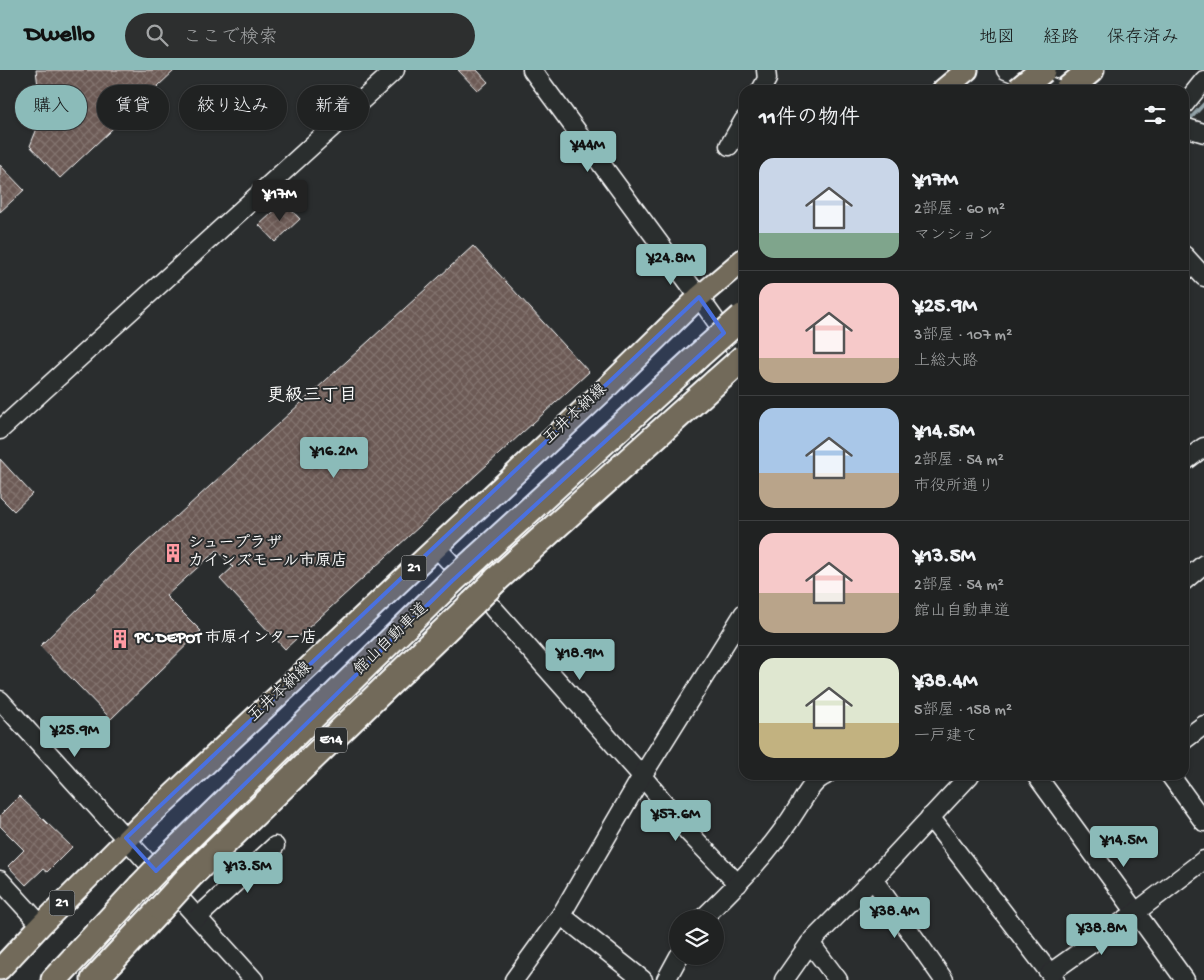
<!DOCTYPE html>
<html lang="ja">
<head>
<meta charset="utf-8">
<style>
  body { margin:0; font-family:"Gochi Hand","Klee One",sans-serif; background:#2d2f2f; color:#f1f3f6; height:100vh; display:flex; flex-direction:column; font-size:19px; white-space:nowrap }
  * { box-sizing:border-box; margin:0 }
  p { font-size:16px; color:#a2a4a5 }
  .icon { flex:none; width:28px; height:28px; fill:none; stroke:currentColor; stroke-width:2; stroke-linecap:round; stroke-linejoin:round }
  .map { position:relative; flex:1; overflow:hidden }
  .sheet { position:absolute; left:739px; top:15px; width:450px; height:695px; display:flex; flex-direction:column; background:#202222; border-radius:15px; box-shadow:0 1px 4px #0004,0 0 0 1px #3d3f40 }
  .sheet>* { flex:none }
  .hud { position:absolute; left:15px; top:15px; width:475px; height:45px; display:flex; gap:10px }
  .controls { position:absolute; left:669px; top:840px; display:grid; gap:10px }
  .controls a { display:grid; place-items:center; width:55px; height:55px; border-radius:50%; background:#202222; box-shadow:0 1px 4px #0004,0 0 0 1px #3d3f40; font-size:25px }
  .price { position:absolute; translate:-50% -42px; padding:0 11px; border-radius:5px; background:#8bbbb9; color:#111; font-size:16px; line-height:32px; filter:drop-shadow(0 1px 2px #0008) }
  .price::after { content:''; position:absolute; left:50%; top:30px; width:15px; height:11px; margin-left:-8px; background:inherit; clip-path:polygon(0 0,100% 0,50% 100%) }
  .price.current { background:#222; color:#fff }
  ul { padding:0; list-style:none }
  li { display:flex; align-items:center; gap:15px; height:125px; padding:0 20px }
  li+li { border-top:1px solid #3d3f40 }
  li span { display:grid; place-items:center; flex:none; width:140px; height:100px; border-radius:15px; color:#555 }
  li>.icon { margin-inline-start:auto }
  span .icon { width:60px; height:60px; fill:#fffc; stroke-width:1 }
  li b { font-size:21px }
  h2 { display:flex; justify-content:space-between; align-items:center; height:60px; padding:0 20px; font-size:21px }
  .tag { padding:0 18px; border-radius:22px; background:#202222; box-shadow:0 1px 4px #0004,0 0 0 1px #3d3f40; font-size:18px; line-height:45px }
  .tag.current { background:#8bbbb9; color:#111 }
  header { display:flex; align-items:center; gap:30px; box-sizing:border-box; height:70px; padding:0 25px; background:#8bbbb9; color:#111 }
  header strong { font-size:24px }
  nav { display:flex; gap:28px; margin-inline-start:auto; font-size:18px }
  .search { width:350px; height:45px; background:#2d2f2f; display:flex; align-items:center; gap:12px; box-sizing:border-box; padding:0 18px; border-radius:28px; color:#a2a4a5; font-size:19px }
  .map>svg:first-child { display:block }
</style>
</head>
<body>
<header>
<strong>Dwello</strong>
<div class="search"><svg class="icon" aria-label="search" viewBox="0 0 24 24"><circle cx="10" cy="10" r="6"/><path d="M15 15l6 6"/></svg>ここで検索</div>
<nav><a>地図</a><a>経路</a><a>保存済み</a></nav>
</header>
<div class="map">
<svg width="1204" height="910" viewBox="0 0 1204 910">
  <defs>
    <pattern id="building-cross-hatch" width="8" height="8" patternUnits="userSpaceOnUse" patternTransform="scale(1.25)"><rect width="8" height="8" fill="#6c5a55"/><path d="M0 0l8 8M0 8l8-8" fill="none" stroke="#82736e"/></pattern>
  </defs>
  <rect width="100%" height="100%" fill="#2a2d2e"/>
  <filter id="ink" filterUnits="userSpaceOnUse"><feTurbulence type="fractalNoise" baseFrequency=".02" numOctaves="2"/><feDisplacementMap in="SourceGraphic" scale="10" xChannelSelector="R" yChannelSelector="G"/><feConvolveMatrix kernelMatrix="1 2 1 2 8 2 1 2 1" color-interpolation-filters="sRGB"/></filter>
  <g filter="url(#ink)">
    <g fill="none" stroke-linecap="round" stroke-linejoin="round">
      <polyline stroke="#93a3a9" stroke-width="4" points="1187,52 1204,34"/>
    </g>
    <g fill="url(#building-cross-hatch)" stroke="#fff">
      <polygon points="36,0 175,0 60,108 30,76 36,61 40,33"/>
      <polygon points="458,0 477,0 488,12 478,21"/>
      <polygon points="0,95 24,120 0,142"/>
      <polygon points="284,132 300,149 275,172 259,155"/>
      <polygon points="473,176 589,302 285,579 220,509 233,497 217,480 166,526 201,561 111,649 40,576 136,482 176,446 176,447"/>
      <polygon points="0,389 32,424 14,441 0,427"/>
      <polygon points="19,726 72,777 47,802 43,799 26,815 8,796 24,780 0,756 0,745"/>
    </g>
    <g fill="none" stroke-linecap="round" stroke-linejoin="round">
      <g stroke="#fff" stroke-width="21">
        <g id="minor">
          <polyline points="532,0 699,227 744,291"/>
          <polyline points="1006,0 1059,20"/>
          <polyline points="761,20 767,9 766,0"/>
          <polyline points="1184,35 1204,10"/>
          <polyline points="1184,57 1204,63"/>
          <polyline points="729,76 744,50"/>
          <polyline points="1184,185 1204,207"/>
          <polyline points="0,360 395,0"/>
          <polyline points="1184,392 1204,377"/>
          <polyline points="436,477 449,491"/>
          <polyline points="1184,511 1204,494"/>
          <polyline points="493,538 642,706 689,763 738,814"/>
          <polyline points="0,630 254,910"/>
          <polyline points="1184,670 1204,655"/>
          <polyline points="1036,705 1185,910"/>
          <polyline points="1170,705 1204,752"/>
          <polyline points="930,747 1055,910"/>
          <polyline points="873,809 944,910"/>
          <polyline points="0,810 41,855"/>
          <polyline points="561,845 643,910"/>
          <polyline points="198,847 275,776"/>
          <path d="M702,849C737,815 771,781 797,739C805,727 812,711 826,705"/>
          <polyline points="810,873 838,910"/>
          <polyline points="1050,903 1136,842 1204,790"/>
          <polyline points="514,910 561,845 642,706 744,543"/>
          <polyline points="666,910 679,886"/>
          <polyline points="784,910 810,873 873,809 970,705"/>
        </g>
      </g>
      <g stroke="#fff" stroke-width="25">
        <g id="major">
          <polyline points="943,20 967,0"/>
          <polyline points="0,899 41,855 150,746 600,324 699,227 744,189"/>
        </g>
      </g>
      <g stroke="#fff" stroke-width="29">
        <g id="highway">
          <polyline points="1067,20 1091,0"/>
          <polyline points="476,489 697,287"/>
          <polyline points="496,510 716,312"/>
          <polyline points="170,786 452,511"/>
          <polyline points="189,807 473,533"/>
          <polyline points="54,910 140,817"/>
          <polyline points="94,910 161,838"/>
        </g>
      </g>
      <use href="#minor" stroke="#2a2d2e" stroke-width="18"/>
      <use href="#major" stroke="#726b5a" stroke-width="21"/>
      <use href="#highway" stroke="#726b5a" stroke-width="25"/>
      <g stroke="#fff" stroke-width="29" stroke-linecap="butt">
        <g id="highway-bridge">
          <polyline points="1019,20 1043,0"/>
          <polyline points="697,287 742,247"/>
          <polyline points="716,312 744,287"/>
          <polyline points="452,511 476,489"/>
          <polyline points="473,533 496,510"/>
          <polyline points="140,817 170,786"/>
          <polyline points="161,838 189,807"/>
        </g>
      </g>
      <use href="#highway-bridge" stroke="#726b5a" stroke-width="25"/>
    </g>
  </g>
  <path fill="#4a71e0" fill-opacity="0.2" stroke="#4a71e0" stroke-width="4" stroke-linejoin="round" d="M699,227L724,263L452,511L156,801L126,768Z"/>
  <defs>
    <g id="building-bare" transform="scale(1.5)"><path d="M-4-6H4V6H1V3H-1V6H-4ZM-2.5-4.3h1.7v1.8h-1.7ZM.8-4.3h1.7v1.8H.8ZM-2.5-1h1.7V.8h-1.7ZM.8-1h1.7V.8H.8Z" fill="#ff9aa2" stroke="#2a2d2e" stroke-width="2.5" paint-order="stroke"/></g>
  </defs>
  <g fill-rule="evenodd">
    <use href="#building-bare" x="173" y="483"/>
    <use href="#building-bare" x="120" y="569"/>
  </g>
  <g text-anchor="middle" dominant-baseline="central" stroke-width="4" stroke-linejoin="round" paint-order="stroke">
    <g fill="#2a2d2e" stroke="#bfc0c0" stroke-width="1">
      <rect x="401.5" y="485.5" width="25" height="25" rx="4"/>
      <rect x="315" y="657.5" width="32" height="25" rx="4"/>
      <rect x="49.5" y="820.5" width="25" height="25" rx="4"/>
    </g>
    <g font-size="15" font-weight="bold" fill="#fff">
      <text x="414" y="498">21</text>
      <text x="331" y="670">E14</text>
      <text x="62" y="833">21</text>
    </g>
    <g font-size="16" fill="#fff" stroke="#2a2d2e">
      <text transform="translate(576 345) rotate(-43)">五井本納線</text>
      <text transform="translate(392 570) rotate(-44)">館山自動車道</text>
      <text transform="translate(281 623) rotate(-43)">五井本納線</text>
    </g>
    <g font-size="16" font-weight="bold" fill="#fff" stroke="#2a2d2e" text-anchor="start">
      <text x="188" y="474">シュープラザ<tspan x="188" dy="18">カインズモール市原店</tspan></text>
      <text x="135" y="569">PC DEPOT 市原インター店</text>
    </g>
    <g font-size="18" font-weight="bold" fill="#fff" stroke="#2a2d2e">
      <text x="312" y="326">更級三丁目</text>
    </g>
  </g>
</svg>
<div class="controls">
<a><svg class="icon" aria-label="layers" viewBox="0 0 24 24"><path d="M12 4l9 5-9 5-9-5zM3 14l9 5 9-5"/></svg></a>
</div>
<b class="price" style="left:588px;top:103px">¥44M</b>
<b class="price current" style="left:280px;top:152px">¥17M</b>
<b class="price" style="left:671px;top:216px">¥24.8M</b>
<b class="price" style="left:334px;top:409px">¥16.2M</b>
<b class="price" style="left:580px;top:611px">¥18.9M</b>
<b class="price" style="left:75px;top:688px">¥25.9M</b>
<b class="price" style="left:676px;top:772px">¥57.6M</b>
<b class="price" style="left:1124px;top:798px">¥14.5M</b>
<b class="price" style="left:248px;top:824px">¥13.5M</b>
<b class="price" style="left:895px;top:869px">¥38.4M</b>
<b class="price" style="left:1102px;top:886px">¥38.8M</b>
<div class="hud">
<a class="tag current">購入</a>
<a class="tag">賃貸</a>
<a class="tag">絞り込み</a>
<a class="tag">新着</a>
</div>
<section class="sheet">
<h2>11件の物件<svg class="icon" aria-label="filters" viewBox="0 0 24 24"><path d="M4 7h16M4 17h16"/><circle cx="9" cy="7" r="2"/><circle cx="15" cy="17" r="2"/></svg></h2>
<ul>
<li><span style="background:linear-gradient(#c9d6e8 75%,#7fa58c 0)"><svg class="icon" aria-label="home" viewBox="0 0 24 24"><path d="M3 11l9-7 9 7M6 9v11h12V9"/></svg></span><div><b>¥17M</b><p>2部屋 · 60 m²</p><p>マンション</p></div></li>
<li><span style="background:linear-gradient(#f6c9c9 75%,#b9a48a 0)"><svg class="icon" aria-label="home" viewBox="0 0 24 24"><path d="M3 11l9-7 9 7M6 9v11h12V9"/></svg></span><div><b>¥25.9M</b><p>3部屋 · 107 m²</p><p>上総大路</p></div></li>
<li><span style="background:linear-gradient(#a9c7e8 65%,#b9a48a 0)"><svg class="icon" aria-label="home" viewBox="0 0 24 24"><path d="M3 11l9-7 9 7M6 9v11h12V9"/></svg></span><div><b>¥14.5M</b><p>2部屋 · 54 m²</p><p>市役所通り</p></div></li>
<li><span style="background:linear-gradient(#f6c9c9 60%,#b9a48a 0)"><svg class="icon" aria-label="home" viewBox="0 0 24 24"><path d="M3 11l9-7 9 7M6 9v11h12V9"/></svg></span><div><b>¥13.5M</b><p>2部屋 · 54 m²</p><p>館山自動車道</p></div></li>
<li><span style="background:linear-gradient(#dfe7d0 65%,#c2b280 0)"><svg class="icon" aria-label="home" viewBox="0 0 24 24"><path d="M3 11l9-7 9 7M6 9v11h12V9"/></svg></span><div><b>¥38.4M</b><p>5部屋 · 158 m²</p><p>一戸建て</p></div></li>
</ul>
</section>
</div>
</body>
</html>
